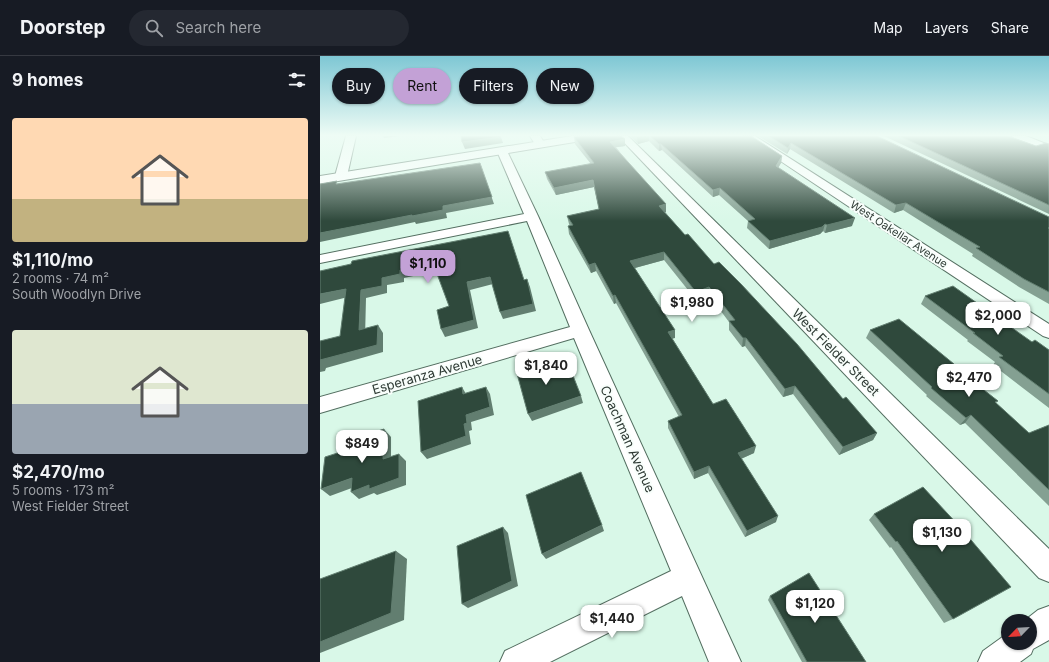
<!DOCTYPE html>
<html lang="en">
<head>
<meta charset="utf-8">
<style>
  body { margin:0; font-family:Inter,sans-serif; background:#242831; color:#f1f3f6; height:100vh; display:flex; flex-direction:column; font-size:15px; white-space:nowrap }
  * { box-sizing:border-box; margin:0 }
  p { font-size:13px; color:#9ea1a6 }
  .icon { flex:none; width:22px; height:22px; fill:none; stroke:currentColor; stroke-width:2; stroke-linecap:round; stroke-linejoin:round }
  .map { position:relative; flex:1; overflow:hidden }
  .drawer { display:flex; flex-direction:column; background:#171b24; width:320px }
  .drawer>* { flex:none }
  .hud { position:absolute; left:12px; top:12px; width:380px; height:36px; display:flex; gap:8px }
  .needle { width:26px; rotate:245deg }
  .fabs { position:absolute; left:681px; top:558px; display:grid; gap:8px }
  .fabs a { display:grid; place-items:center; width:36px; height:36px; border-radius:50%; background:#171b24; box-shadow:0 1px 3px #0004; font-size:20px }
  .price { position:absolute; translate:-50% -34px; padding:0 9px; border-radius:8px; background:#fff; color:#222; font-size:13px; line-height:26px; filter:drop-shadow(0 1px 2px #0008) }
  .price::after { content:''; position:absolute; left:50%; top:24px; width:12px; height:9px; margin-left:-6px; background:inherit; clip-path:polygon(0 0,100% 0,50% 100%) }
  .price.on { background:#c3a1d6; color:#111 }
  ul { padding:0; list-style:none }
  li { display:grid; align-content:center; gap:8px; height:212px; padding:0 12px }
  li span { display:grid; place-items:center; height:124px; border-radius:4px; color:#555 }
  li>.icon { margin-inline-start:auto }
  span .icon { width:72px; height:72px; fill:#fffc; stroke-width:1 }
  li b { font-size:17px }
  h2 { display:flex; justify-content:space-between; align-items:center; height:48px; padding:0 12px; font-size:17px }
  .chip { padding:0 14px; border-radius:18px; background:#171b24; box-shadow:0 1px 3px #0004; font-size:14px; line-height:36px }
  .chip.on { background:#c3a1d6; color:#111 }
  header { display:flex; align-items:center; gap:24px; box-sizing:border-box; height:56px; padding:0 20px; background:#171b24; border-bottom:1px solid #363941 }
  header strong { font-size:19px }
  nav { display:flex; gap:22px; margin-inline-start:auto; font-size:14px }
  .search { width:280px; height:36px; background:#242831; display:flex; align-items:center; gap:10px; box-sizing:border-box; padding:0 14px; border-radius:22px; color:#9ea1a6; font-size:15px }
  main { display:flex; flex:1; min-height:0 }
  .map>svg:first-child { display:block }
</style>
</head>
<body>
<header>
<strong>Doorstep</strong>
<div class="search"><svg class="icon" aria-label="search" viewBox="0 0 24 24"><circle cx="10" cy="10" r="6"/><path d="M15 15l6 6"/></svg>Search here</div>
<nav><a>Map</a><a>Layers</a><a>Share</a></nav>
</header>
<main>
<section class="drawer">
<h2>9 homes<svg class="icon" aria-label="filters" viewBox="0 0 24 24"><path d="M4 7h16M4 17h16"/><circle cx="9" cy="7" r="2"/><circle cx="15" cy="17" r="2"/></svg></h2>
<ul>
<li><span style="background:linear-gradient(#ffd9b3 65%,#c2b280 0)"><svg class="icon" aria-label="home" viewBox="0 0 24 24"><path d="M3 11l9-7 9 7M6 9v11h12V9"/></svg></span><div><b>$1,110/mo</b><p>2 rooms · 74 m²</p><p>South Woodlyn Drive</p></div></li>
<li><span style="background:linear-gradient(#dfe7d0 60%,#9aa5b1 0)"><svg class="icon" aria-label="home" viewBox="0 0 24 24"><path d="M3 11l9-7 9 7M6 9v11h12V9"/></svg></span><div><b>$2,470/mo</b><p>5 rooms · 173 m²</p><p>West Fielder Street</p></div></li>
</ul>
</section>
<div class="map">
<svg width="729" height="606" viewBox="0 0 729 606">
  <rect width="100%" height="100%" fill="#d9f8e8"/>
  <g fill="none" stroke-linecap="round" stroke-linejoin="round">
    <g stroke="#536e60" stroke-width="2">
      <g id="minor">
        <polygon points="26,80 36,80 27,120 25,122 17,122 15,120"/>
        <polygon points="210,80 220,80 225,88 224,90 216,90"/>
        <polygon points="298,80 308,80 729,493 729,526 719,522"/>
        <polygon points="423,80 435,80 729,268 729,282 723,280"/>
        <polygon points="692,80 706,80 729,89 729,95 694,82"/>
        <polygon points="182,92 187,95 218,160 269,274 421,606 389,606 362,540 230,606 180,606 185,595 351,515 254,282 0,357 0,341 250,271 207,165 0,207 0,199 204,158 177,95"/>
        <polygon points="729,550 729,584 713,593 711,598 700,606 658,606 663,595 688,577 688,587 710,587 710,565 704,565 718,554"/>
      </g>
    </g>
    <g stroke="#536e60" stroke-width="2">
      <polygon id="tertiary" points="252,80 279,80 273,83 0,128 0,120"/>
    </g>
    <use href="#minor" fill="#fff" fill-rule="evenodd"/>
    <use href="#tertiary" fill="#fff" fill-rule="evenodd"/>
  </g>
  <g fill="#84a092">
    <polygon points="310,80 431,80 462,100 461,107 458,112 532,170 505,177 503,175 500,178 449,193 427,172 428,165 399,139 393,141 342,94 339,95 329,85 318,88"/>
    <polygon points="438,80 557,80 729,173 729,248 699,231 652,200 653,198 583,154 574,157 470,93 467,98"/>
    <polygon points="564,80 688,80 716,90 729,88 729,158"/>
    <polygon points="254,81 305,83 305,90 296,91 346,156 345,156 365,179 394,208 523,343 557,377 553,384 519,399 473,338 463,341 425,290 422,291 409,274 409,266 389,239 376,244 344,204 315,212 355,282 352,282 393,348 434,397 421,403 456,466 425,481 388,417 374,423 348,372 348,365 359,361 296,247 294,248 276,215 271,217 249,178 248,170 250,170 249,168 247,160 279,153 274,131 236,139 227,123 225,116 271,108 255,88"/>
    <polygon points="605,240 729,294 729,352 673,309 675,306 647,285 648,284 601,248"/>
    <polygon points="550,274 634,308 633,309 678,345 676,347 709,377 729,369 729,450 645,367 640,369 606,340 607,339 546,282"/>
    <polygon points="554,458 640,471 633,563 624,567 571,491 570,492 549,464"/>
    <polygon points="450,540 546,606 482,606 448,544"/>
  </g>
  <g fill="#627e70">
    <polygon points="63,80 81,80 64,82"/>
    <polygon points="324,80 329,80 329,85 318,88 317,81"/>
    <polygon points="181,81 183,87 145,93 142,86"/>
    <polygon points="305,83 305,90 291,92 290,86"/>
    <polygon points="471,87 470,93 467,98 468,92"/>
    <polygon points="339,88 341,88 342,94 339,95"/>
    <polygon points="462,100 461,107 455,117 456,110"/>
    <polygon points="160,107 174,148 126,157 127,162 96,168 95,166 0,186 0,177 123,150"/>
    <polygon points="273,124 274,131 236,139 234,132"/>
    <polygon points="400,132 399,139 393,141 393,134"/>
    <polygon points="586,147 583,154 574,157 576,149"/>
    <polygon points="346,148 346,156 339,157 339,150"/>
    <polygon points="535,162 532,170 505,177 507,169"/>
    <polygon points="505,168 503,175 500,178 449,193 450,185"/>
    <polygon points="344,196 344,204 311,213 310,205"/>
    <polygon points="113,207 117,215 84,222 84,226 67,229 67,237 46,242 45,282 39,274 41,234 62,222 80,214"/>
    <polygon points="275,207 276,215 271,217 269,209"/>
    <polygon points="170,221 173,228 150,234 158,272 125,281 121,273 147,226"/>
    <polygon points="207,223 210,231 216,255 183,263 180,256"/>
    <polygon points="389,231 389,239 376,244 376,236"/>
    <polygon points="26,233 32,240 0,248 0,238"/>
    <polygon points="295,239 296,247 294,248 293,240"/>
    <polygon points="58,269 63,277 63,296 6,312 5,315 0,316 0,304"/>
    <polygon points="355,274 355,282 348,284 348,276"/>
    <polygon points="423,282 426,282 425,290 422,291"/>
    <polygon points="475,330 473,338 463,341 465,333"/>
    <polygon points="142,331 146,338 143,338"/>
    <polygon points="166,331 170,338 174,359 151,366 152,374 149,375 151,388 107,403 101,396 144,368 146,359"/>
    <polygon points="261,340 263,347 212,365 208,358"/>
    <polygon points="651,359 645,367 640,369 646,362"/>
    <polygon points="64,373 71,381 71,410 63,403"/>
    <polygon points="557,377 553,384 519,399 523,391"/>
    <polygon points="436,390 434,397 416,405 418,397"/>
    <polygon points="79,398 86,405 86,429 57,439 54,437 39,443 31,436"/>
    <polygon points="389,410 388,417 374,423 374,416"/>
    <polygon points="32,422 40,429 10,440 1,433"/>
    <polygon points="458,460 456,466 425,481 427,475"/>
    <polygon points="282,469 284,475 226,503 222,498"/>
    <polygon points="183,471 188,477 198,530 148,552 142,548"/>
    <polygon points="76,495 87,503 84,564 0,597 0,586"/>
  </g>
  <g fill="#2f493c" stroke="#627e70">
    <polygon points="141,80 180,80 181,81 142,86"/>
    <polygon points="260,80 301,80 305,83 290,86 346,148 339,150 365,179 368,178 394,208 399,206 421,228 477,288 523,343 526,341 557,377 523,391 475,330 465,333 426,282 423,282 409,265 415,264 389,231 376,236 344,196 310,205 355,274 348,276 393,348 406,343 436,390 418,397 458,460 427,475 389,410 374,416 348,365 362,359 295,239 293,240 275,207 269,209 248,170 253,169 247,160 279,153 273,124 234,132 225,116 274,107 254,81"/>
    <polygon points="330,80 431,80 462,100 456,110 535,162 507,169 505,168 502,171 450,185 428,165 435,163 400,132 393,134 341,88 339,88"/>
    <polygon points="449,80 557,80 729,161 729,171 728,172 729,173 729,236 704,223 656,192 660,191 586,147 576,149 471,87 468,92"/>
    <polygon points="579,80 688,80 716,90 726,87 729,88 729,149"/>
    <polygon points="160,107 172,141 123,150 123,154 92,160 92,159 0,177 0,128 17,125 16,128"/>
    <polygon points="188,175 204,224 207,223 213,248 180,256 170,221 147,226 154,264 121,273 117,254 129,250 113,207 80,214 80,218 62,222 62,230 41,234 39,274 58,269 57,289 0,304 0,285 20,280 26,233 0,238 0,215 31,208 32,205"/>
    <polygon points="633,230 712,286 715,284 729,294 729,338 679,301 683,300 653,277 655,277 605,240"/>
    <polygon points="579,263 634,308 632,309 678,345 675,346 709,377 729,369 729,434 651,359 646,362 611,332 612,331 550,274"/>
    <polygon points="229,304 233,317 250,312 261,340 208,358 196,314"/>
    <polygon points="142,331 143,338 166,331 170,351 146,359 147,367 144,368 146,380 101,396 98,345"/>
    <polygon points="64,373 63,403 79,398 79,422 49,433 49,429 31,436 32,422 1,433 5,401 30,393 30,384"/>
    <polygon points="261,416 282,469 222,498 206,439"/>
    <polygon points="603,431 640,471 691,531 633,563 577,485 576,486 554,458"/>
    <polygon points="183,471 192,525 142,548 137,490"/>
    <polygon points="76,495 71,557 0,586 0,523"/>
    <polygon points="489,517 546,606 487,606 450,540"/>
  </g>
  <linearGradient id="sky" x2="0" y2="1"><stop stop-color="#7ec7d4"/><stop offset="0.48" stop-color="#eefcf5"/><stop offset="1" stop-color="#eefcf5" stop-opacity="0"/></linearGradient>
  <rect width="729" height="165" fill="url(#sky)"/>
  <g text-anchor="middle" dominant-baseline="central" stroke-width="4" stroke-linejoin="round" paint-order="stroke">
    <g font-size="11" fill="#2e3a34" stroke="#f8fefb">
      <text transform="translate(579 178) rotate(33)">West Oakellar Avenue</text>
    </g>
    <g font-size="13" fill="#2e3a34" stroke="#f8fefb">
      <text transform="translate(516 296) rotate(45)">West Fielder Street</text>
      <text transform="translate(107 318) rotate(-16)">Esperanza Avenue</text>
      <text transform="translate(308 383) rotate(66)">Coachman Avenue</text>
    </g>
  </g>
</svg>
<div class="fabs">
<a><svg class="needle" viewBox="-14 -14 28 28"><path d="M0-13l5 13h-10z" fill="#e53935"/><path d="M0 13l5-13h-10z" fill="#9ea1a6"/></svg></a>
</div>
<b class="price on" style="left:108px;top:228px">$1,110</b>
<b class="price" style="left:372px;top:267px">$1,980</b>
<b class="price" style="left:678px;top:280px">$2,000</b>
<b class="price" style="left:226px;top:330px">$1,840</b>
<b class="price" style="left:649px;top:342px">$2,470</b>
<b class="price" style="left:42px;top:408px">$849</b>
<b class="price" style="left:622px;top:497px">$1,130</b>
<b class="price" style="left:495px;top:568px">$1,120</b>
<b class="price" style="left:292px;top:583px">$1,440</b>
<div class="hud">
<a class="chip">Buy</a>
<a class="chip on">Rent</a>
<a class="chip">Filters</a>
<a class="chip">New</a>
</div>
</div>
</main>
</body>
</html>
